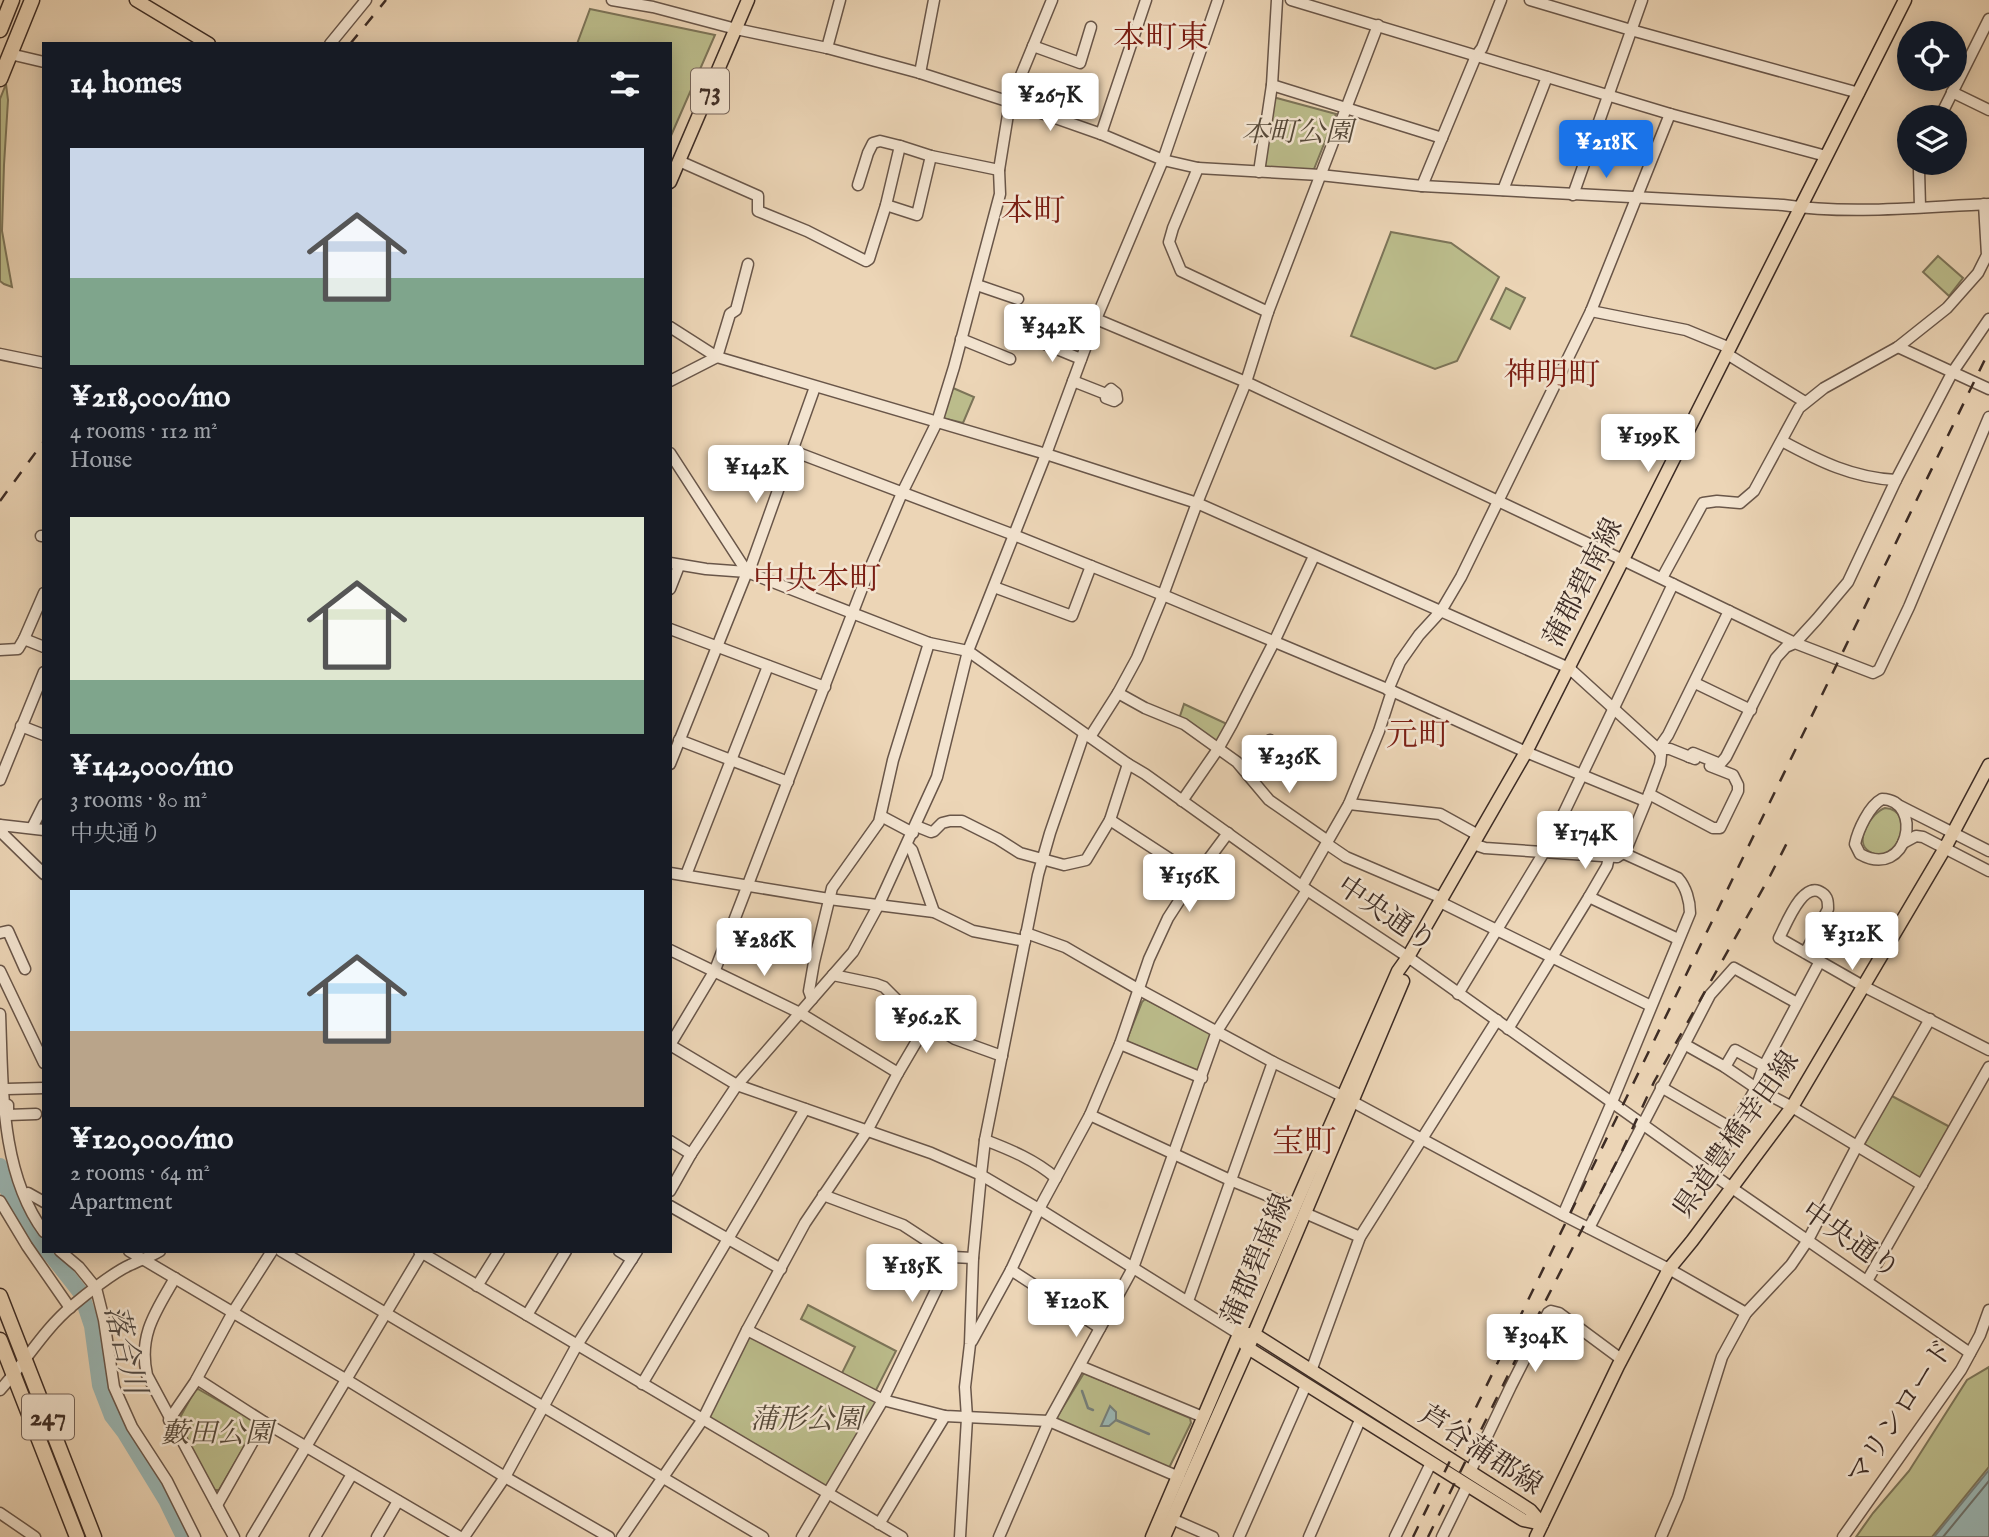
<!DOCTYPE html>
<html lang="en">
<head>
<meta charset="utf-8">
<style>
  body { margin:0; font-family:"IM FELL English","Noto Serif JP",serif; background:#242831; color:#f1f3f6; height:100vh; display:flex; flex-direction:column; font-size:26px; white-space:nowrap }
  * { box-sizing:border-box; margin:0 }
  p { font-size:23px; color:#9ea1a6 }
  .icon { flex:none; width:38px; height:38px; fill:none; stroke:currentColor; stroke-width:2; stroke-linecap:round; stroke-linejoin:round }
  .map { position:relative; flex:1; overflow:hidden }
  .panel { position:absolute; left:42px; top:42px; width:630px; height:1211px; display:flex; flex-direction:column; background:#171b24; border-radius:0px; box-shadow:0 4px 18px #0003 }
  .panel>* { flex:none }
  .buttons { position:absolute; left:1897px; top:21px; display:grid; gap:14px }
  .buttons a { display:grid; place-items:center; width:70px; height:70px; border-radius:50%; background:#171b24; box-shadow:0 4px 18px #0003; font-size:35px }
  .price { position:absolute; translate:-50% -60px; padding:0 16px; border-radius:7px; background:#fff; color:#222; font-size:23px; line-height:46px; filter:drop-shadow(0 2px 4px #0008) }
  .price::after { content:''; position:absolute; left:50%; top:42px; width:21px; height:16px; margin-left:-10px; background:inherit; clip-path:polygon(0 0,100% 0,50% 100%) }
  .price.selected { background:#1a73e8; color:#fff }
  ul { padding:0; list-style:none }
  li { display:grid; align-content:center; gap:14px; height:371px; padding:0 28px }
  li span { display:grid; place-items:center; height:217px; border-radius:0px; color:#555 }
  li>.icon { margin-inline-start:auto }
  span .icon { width:126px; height:126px; fill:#fffc; stroke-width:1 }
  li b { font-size:30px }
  h2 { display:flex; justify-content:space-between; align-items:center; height:84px; padding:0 28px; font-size:30px }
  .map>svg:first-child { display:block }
</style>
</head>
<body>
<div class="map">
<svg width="1989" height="1537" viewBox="0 0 1989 1537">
  <rect width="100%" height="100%" fill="#ecd5b6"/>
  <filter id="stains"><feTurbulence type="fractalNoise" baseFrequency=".00286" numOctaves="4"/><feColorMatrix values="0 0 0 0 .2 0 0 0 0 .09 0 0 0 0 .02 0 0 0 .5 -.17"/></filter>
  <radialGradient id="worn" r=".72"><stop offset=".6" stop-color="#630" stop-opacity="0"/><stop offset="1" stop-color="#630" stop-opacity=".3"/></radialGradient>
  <g fill="#bbbc8b" stroke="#7c7458" stroke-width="2">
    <polygon points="590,9 715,35 670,138 670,44 577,44"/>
    <polygon points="6,84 8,100 4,165 2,231 12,287 4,284 0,281 0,99"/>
    <polygon points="1273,97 1336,114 1312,174 1263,171"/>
    <polygon points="1391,232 1451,243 1499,277 1457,361 1435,369 1351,336"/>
    <polygon points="1938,256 1963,278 1949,296 1923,272"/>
    <polygon points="1506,288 1525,298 1510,329 1491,319"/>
    <polygon points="953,388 974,397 963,423 943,418"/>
    <polygon points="1184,704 1227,724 1214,749 1179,719"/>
    <path d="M1885,808C1918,810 1897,867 1870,852C1852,842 1872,812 1885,808Z"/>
    <polygon points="1145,999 1211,1034 1200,1069 1196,1070 1128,1042 1127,1039 1142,1002"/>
    <polygon points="1890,1095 1950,1127 1920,1178 1864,1145"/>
    <polygon points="808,1305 896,1351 874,1394 840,1377 855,1347 801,1319"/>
    <polygon points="747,1330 883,1400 828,1493 703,1419"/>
    <polygon points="1989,1367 1989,1467 1932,1537 1856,1537 1873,1513 1909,1471 1967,1380"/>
    <polygon points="1084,1373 1190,1418 1191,1423 1169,1468 1060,1422 1057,1417"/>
    <polygon points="198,1389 258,1423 219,1490 214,1490 177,1423 195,1390"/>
  </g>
  <g fill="#9ab7b5" stroke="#757f7b" stroke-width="2">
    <polygon points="1110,1406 1116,1412 1116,1420 1109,1426 1101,1426"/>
    <polygon points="1989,1470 1989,1537 1934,1537"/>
  </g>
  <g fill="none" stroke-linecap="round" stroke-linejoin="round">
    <polyline stroke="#6c726d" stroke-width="2" points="1943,1537 1989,1481"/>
    <g stroke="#757f7b" stroke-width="2.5">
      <polyline points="1082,1391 1088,1408 1093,1410"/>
      <polyline points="1116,1420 1149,1434"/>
    </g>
    <g stroke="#9ab7b5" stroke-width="16">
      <path d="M0,1166C7,1197 23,1223 44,1247"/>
      <polyline points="48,1251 81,1293 92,1326 100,1385 112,1416 125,1433 166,1500 184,1537"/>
    </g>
    <g stroke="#695649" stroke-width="13">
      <g id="minor">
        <path d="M612,0L653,7L736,29L827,48L920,73L1010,102L1101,134L1163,160L1198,168L1320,175L1422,186L1783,205C1850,215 1921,207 1989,204"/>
        <polyline points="1291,0 1670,114 1826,156"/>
        <polyline points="1530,0 1631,30 1859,93"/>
        <polyline points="330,44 366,0"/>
        <polyline points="1033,46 1080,63 1091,27"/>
        <polyline points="827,48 840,0"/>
        <polyline points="10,54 44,62"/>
        <polyline points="920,73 934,0"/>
        <polyline points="1272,85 1442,138"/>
        <polyline points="1952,92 1989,110"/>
        <polyline points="1940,117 1989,19"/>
        <polyline points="1101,134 1146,0"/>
        <polyline points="679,161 758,196 758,211 807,231 866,261 869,259 886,205 900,146 931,156 999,170"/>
        <polyline points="1198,168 1173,228 1169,242 1181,271 1268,312"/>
        <polyline points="1259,172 1272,85 1277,0"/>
        <polyline points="858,185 868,153 873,143 880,141 900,146"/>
        <polyline points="1422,186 1476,56 1482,48 1501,0"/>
        <polyline points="1503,190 1547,77"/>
        <polyline points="1573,195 1642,0"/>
        <polyline points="886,205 917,215 931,156"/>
        <polyline points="1920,207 1919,170 1921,163"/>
        <polyline points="977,285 1018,299"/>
        <polyline points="1591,311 1686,330 1730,348"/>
        <polyline points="1096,319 1246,382 1623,560 1795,643 1873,673 1879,670 1909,607 1989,417"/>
        <polyline points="670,327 717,357 1046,454 1096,319 1163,160 1218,0"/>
        <polyline points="961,339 1010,359"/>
        <polyline points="1035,340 1081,359"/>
        <polyline points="1898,347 1989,389"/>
        <polyline points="0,354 44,363"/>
        <polyline points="1727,354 1805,402"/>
        <polyline points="670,381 717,357 730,314 736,310 748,264"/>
        <polyline points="1073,381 1106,394 1111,389 1116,393 1117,399 1114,401 1106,398 1106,394"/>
        <path d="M1782,441C1819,461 1853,478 1896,480"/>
        <polyline points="793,451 1014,535 1163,595 1392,691 1526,752 1645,801"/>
        <polyline points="670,453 747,572"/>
        <polyline points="41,536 44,536"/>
        <polyline points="670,563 706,569 747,572 929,643 968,651 1128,764 1145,774 1307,890 1408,957 1732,1188 1970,1353"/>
        <polyline points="1662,578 1703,503 1717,501 1740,503 1754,491 1799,408 1824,388 1898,347 1947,308 1978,273 1987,255 1984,204"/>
        <polyline points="994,587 1072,616 1091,566"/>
        <polyline points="670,589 679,566"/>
        <polyline points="670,629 825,687"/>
        <polyline points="24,639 44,593"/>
        <polyline points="0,650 18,649 24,639 44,647"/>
        <polyline points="1695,683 1751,710"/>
        <polyline points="1388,690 1400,662 1419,635 1441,611 1461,577 1591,311 1670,114"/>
        <polyline points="1118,693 1145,708 1184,724 1237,762 1269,800 1328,841"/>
        <polyline points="21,726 44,735"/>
        <polyline points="1090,737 1118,693 1137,658 1163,595 1197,503 1246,382 1268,312 1378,25"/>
        <polyline points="679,740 788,782"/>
        <polyline points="1658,749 1670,749 1695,759"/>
        <polyline points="1658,749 1668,735 1729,611"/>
        <polyline points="1689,757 1693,753 1720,764 1726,757 1776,658 1786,647 1795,643 1817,619 1848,582 1896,480 1952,373 1989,319"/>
        <polyline points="670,764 747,572 752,563 815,387"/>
        <polyline points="1128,764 1110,820 1196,876"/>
        <polyline points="1253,779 1270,740"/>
        <polyline points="0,780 44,672"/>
        <polyline points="1649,794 1713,828 1720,828 1738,791 1738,785 1733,775 1710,766"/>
        <path d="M1882,799C1924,800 1909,881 1860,854L1855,844C1858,830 1869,806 1882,799Z"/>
        <polyline points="1182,801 1218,749 1232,724 1274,642 1314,556"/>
        <polyline points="1349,804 1440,814 1478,835"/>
        <polyline points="1900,806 1989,851"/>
        <polyline points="881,816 913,833"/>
        <polyline points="0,825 4,835 44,874"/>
        <polyline points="0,825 44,830"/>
        <polyline points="916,826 931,832 934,831 942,823 950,821 962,821 998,839 1020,853 1064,865 1086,860 1110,820"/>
        <polyline points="32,828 44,804"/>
        <polyline points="1903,843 1916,836 1923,837 1989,871"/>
        <polyline points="1327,844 1346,857 1442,898"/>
        <polyline points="907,845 912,850 934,912"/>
        <polyline points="670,873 829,899 934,912 973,931 1025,941"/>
        <polyline points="686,875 768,666"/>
        <polyline points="1302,886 1349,804 1379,731 1392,691"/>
        <polyline points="1589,897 1678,939"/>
        <polyline points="1440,902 1651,1006"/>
        <polyline points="0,933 8,931 25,969"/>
        <polyline points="1026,933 1065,947 1077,954 1138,989 1273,1062 1342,1096 1563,1215 1669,1269 1746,1313"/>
        <path d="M1805,953L1828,909C1828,902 1828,897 1822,893C1803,879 1786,925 1779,938L1863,986L1989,1050"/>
        <polyline points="0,971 44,1063"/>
        <polyline points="833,975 876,984 884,987 905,1008 955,1039 1002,1056"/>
        <polyline points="1458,994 1549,844 1673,584"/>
        <polyline points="812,999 809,991 814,962 832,888 879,822 893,760 929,643"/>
        <path d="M0,1014C3,1087 0,1172 44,1232"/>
        <polyline points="1508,1029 1589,897 1607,866 1609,857"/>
        <polyline points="1120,1044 1202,1078"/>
        <polyline points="1684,1044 1725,1067 1756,1088 1792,1107 1922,1185"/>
        <polyline points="670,1045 715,970 868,573 902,493 937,422 954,367 1000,194 999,170 1010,102 1052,0"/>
        <polyline points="670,1045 737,1085 931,1153 981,1175 1039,1209 1239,1334"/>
        <polyline points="1725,1067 1735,1050 1764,1066"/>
        <polyline points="898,1073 928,1022"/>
        <polyline points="1661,1087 1733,1129 1756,1088 1764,1066 1820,961"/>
        <polyline points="7,1089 44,1088"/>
        <polyline points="8,1105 8,1115 36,1114"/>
        <polyline points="1090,1115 1230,1180 1295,1207"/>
        <path d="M985,1140C1011,1150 1035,1160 1056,1178"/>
        <polyline points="670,1141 691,1154"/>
        <polyline points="1712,1173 1733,1129"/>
        <polyline points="670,1191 691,1154 737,1085 853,952 878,906 937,777 968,651 1046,454 1197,503 1569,668 1658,749 1661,755 1660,764 1649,794 1628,845 1623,853 1617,857 1485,848 1473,844"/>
        <polyline points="28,1193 44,1202"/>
        <polyline points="823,1195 903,1225 952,1257"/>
        <polyline points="0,1201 27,1246 70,1308"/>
        <polyline points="670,1206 781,1269"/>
        <polyline points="1305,1213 1360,1237"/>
        <path d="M1563,1215L1612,1102L1690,913C1690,901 1686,887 1678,878L1623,853"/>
        <polyline points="1589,1228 1710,995 1734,968 1797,1003"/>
        <polyline points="60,1251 79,1267 96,1288 104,1320 114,1387 132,1427 167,1481 195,1537"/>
        <polyline points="129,1251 347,1380 505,1477 609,1537"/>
        <polyline points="281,1251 763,1537"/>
        <polyline points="419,1251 902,1537"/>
        <polyline points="619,1251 632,1259"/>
        <polyline points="1011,1270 1100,1328"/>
        <path d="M175,1278C156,1311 138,1335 147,1375L234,1537"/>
        <polyline points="1867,1281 1989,1067"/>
        <polyline points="477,1286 499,1251"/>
        <polyline points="1188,1301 1273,1062"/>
        <polyline points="527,1315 566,1251"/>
        <polyline points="747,1330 883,1400 945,1416 1049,1421 1179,1477"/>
        <polyline points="972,1341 1011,1270 1039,1209 1090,1115 1120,1044 1149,959 1168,918 1190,884 1228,833"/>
        <polyline points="1080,1366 1203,1417"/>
        <polyline points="1311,1371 1360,1237 1497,1020"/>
        <polyline points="197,1379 264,1422 460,1537"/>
        <polyline points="642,1384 805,1109"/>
        <path d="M0,1390C25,1363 43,1330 72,1306C85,1295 114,1272 130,1265C140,1260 150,1257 160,1251"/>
        <polyline points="169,1420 195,1382 233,1312 272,1251"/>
        <polyline points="1470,1472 1511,1386 1548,1313 1551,1311 1559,1313 1621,1359"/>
        <polyline points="217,1505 264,1422"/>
        <polyline points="0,1513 35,1537"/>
        <polyline points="1172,1519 1213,1537"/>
        <polyline points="879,1524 945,1416"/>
        <polyline points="252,1537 423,1251"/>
        <polyline points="315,1537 352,1474"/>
        <polyline points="377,1537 398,1501"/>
        <polyline points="464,1537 505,1477 577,1345 637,1251"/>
        <polyline points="622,1537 703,1419 747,1330 805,1223 867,1131 898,1073 800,1013 670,950"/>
        <polyline points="802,1537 883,1400 952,1257 973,1258"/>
        <polyline points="960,1537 967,1418 965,1387 970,1344 973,1258 981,1175 985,1140 1038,875 1050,833 1084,734"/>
        <polyline points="999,1537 1049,1421 1133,1268 1217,1031 1307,890"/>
        <polyline points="1239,1537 1306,1385"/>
        <polyline points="1309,1537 1360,1420"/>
        <polyline points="1395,1537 1431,1463"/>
        <polyline points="1442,1537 1467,1486"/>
        <polyline points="1661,1537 1678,1497 1722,1357 1746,1313 1791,1265 1808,1240 1857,1146 1930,1019"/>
        <polyline points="1843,1537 1961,1370 1980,1335 1989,1310"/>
      </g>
    </g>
    <g stroke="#3d2c25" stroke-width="15">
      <g id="major">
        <polyline points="136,0 209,44"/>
        <polyline points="670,182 748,0"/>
        <polyline points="1246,1334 1254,1334 1530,1510 1542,1524"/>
        <polyline points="1244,1343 1248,1348 1523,1520 1542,1524"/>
        <polyline points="1152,1537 1239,1334 1398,971 1408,957 1526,752 1905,0"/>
        <polyline points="1164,1537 1248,1348 1403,981"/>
        <polyline points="1536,1537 1618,1366 1669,1269 1692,1241 1792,1107 1945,848 1989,765"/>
      </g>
    </g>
    <g stroke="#3d2c25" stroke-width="17">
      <g id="highway">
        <polyline points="0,30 12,0"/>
        <polyline points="0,79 32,0"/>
        <polyline points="0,1296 94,1537"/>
        <polyline points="0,1340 77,1537"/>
      </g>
    </g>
    <use href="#minor" stroke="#f3e4d0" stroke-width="10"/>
    <use href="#major" stroke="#ecd5b6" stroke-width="12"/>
    <use href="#highway" stroke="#ecd5b6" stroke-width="14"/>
    <g stroke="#3d2c25" stroke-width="2.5" stroke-dasharray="12 12" stroke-linecap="butt">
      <polyline points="350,44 386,0"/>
      <polyline points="0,501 44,441"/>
      <polyline points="1413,1537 1989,351"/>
      <polyline points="1428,1537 1521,1349 1622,1151 1654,1082 1770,876 1789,839"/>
    </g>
  </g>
  <g text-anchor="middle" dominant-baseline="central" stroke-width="5" stroke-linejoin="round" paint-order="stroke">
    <g fill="#f3e4d0" stroke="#746358" stroke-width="2">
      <rect x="691" y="68.5" width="38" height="45" rx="5"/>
      <rect x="22" y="1394.5" width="52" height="45" rx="5"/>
    </g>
    <g font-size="26" font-weight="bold" fill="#3d2c25">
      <text x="710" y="91">73</text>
      <text x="48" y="1417">247</text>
    </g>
    <g font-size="28" font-style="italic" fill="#564939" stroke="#f3e4d0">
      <text x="1297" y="133">本町公園</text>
      <text x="806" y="1420">蒲形公園</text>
      <text x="217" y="1434">藪田公園</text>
    </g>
    <g font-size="28" fill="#3d2c25" stroke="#f3e4d0">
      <text transform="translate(1584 583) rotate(-63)">蒲郡碧南線</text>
      <text transform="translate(1386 915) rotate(34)">中央通り</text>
      <text transform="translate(1737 1135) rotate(-55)">県道豊橋幸田線</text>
      <text transform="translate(1850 1241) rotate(35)">中央通り</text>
      <text transform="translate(1258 1260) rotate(-67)">蒲郡碧南線</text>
      <text transform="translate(1901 1413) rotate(-56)">マリンロード</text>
      <text transform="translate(1480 1451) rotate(33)">芦谷蒲郡線</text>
    </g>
    <g font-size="30" font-style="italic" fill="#504842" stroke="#f3e4d0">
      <text transform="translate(124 1350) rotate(76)">落合川</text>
    </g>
    <g font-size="32" fill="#7a1f14" stroke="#f3e4d0">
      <text x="1161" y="39">本町東</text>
      <text x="1033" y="212">本町</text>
      <text x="1552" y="376">神明町</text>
      <text x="817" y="580">中央本町</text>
      <text x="1418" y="736">元町</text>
      <text x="1304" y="1143">宝町</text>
    </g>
  </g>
  <rect width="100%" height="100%" filter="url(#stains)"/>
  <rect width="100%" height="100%" fill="url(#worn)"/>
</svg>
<div class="buttons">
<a><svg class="icon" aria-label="locate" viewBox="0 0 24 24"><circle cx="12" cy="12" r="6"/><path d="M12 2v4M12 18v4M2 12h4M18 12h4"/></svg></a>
<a><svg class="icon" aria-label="layers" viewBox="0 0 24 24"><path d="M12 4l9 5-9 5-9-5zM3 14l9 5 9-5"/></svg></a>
</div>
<b class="price" style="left:1050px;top:133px">¥267K</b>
<b class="price selected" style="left:1606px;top:180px">¥218K</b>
<b class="price" style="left:1052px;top:364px">¥342K</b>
<b class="price" style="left:1648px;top:474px">¥199K</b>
<b class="price" style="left:756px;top:505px">¥142K</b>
<b class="price" style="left:1289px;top:795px">¥236K</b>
<b class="price" style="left:1585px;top:871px">¥174K</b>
<b class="price" style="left:1189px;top:914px">¥156K</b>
<b class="price" style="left:1852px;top:972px">¥312K</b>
<b class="price" style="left:764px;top:978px">¥286K</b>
<b class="price" style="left:926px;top:1055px">¥96.2K</b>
<b class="price" style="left:912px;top:1304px">¥185K</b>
<b class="price" style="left:1076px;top:1339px">¥120K</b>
<b class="price" style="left:1535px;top:1374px">¥304K</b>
<section class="panel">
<h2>14 homes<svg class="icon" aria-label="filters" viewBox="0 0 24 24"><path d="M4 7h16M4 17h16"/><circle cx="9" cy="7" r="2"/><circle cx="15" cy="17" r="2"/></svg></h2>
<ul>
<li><span style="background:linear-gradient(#c9d6e8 60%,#7fa58c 0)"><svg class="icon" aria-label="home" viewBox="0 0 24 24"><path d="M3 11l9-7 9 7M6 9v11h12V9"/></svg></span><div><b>¥218,000/mo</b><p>4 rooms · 112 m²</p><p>House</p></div></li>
<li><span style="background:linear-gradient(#dfe7d0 75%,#7fa58c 0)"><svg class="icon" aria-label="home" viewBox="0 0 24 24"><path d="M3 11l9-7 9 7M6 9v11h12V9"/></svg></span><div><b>¥142,000/mo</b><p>3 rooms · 80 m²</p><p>中央通り</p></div></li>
<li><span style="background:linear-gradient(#bfe0f5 65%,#b9a48a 0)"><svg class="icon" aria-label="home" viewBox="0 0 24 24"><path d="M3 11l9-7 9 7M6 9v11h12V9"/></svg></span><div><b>¥120,000/mo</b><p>2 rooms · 64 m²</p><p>Apartment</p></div></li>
</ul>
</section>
</div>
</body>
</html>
